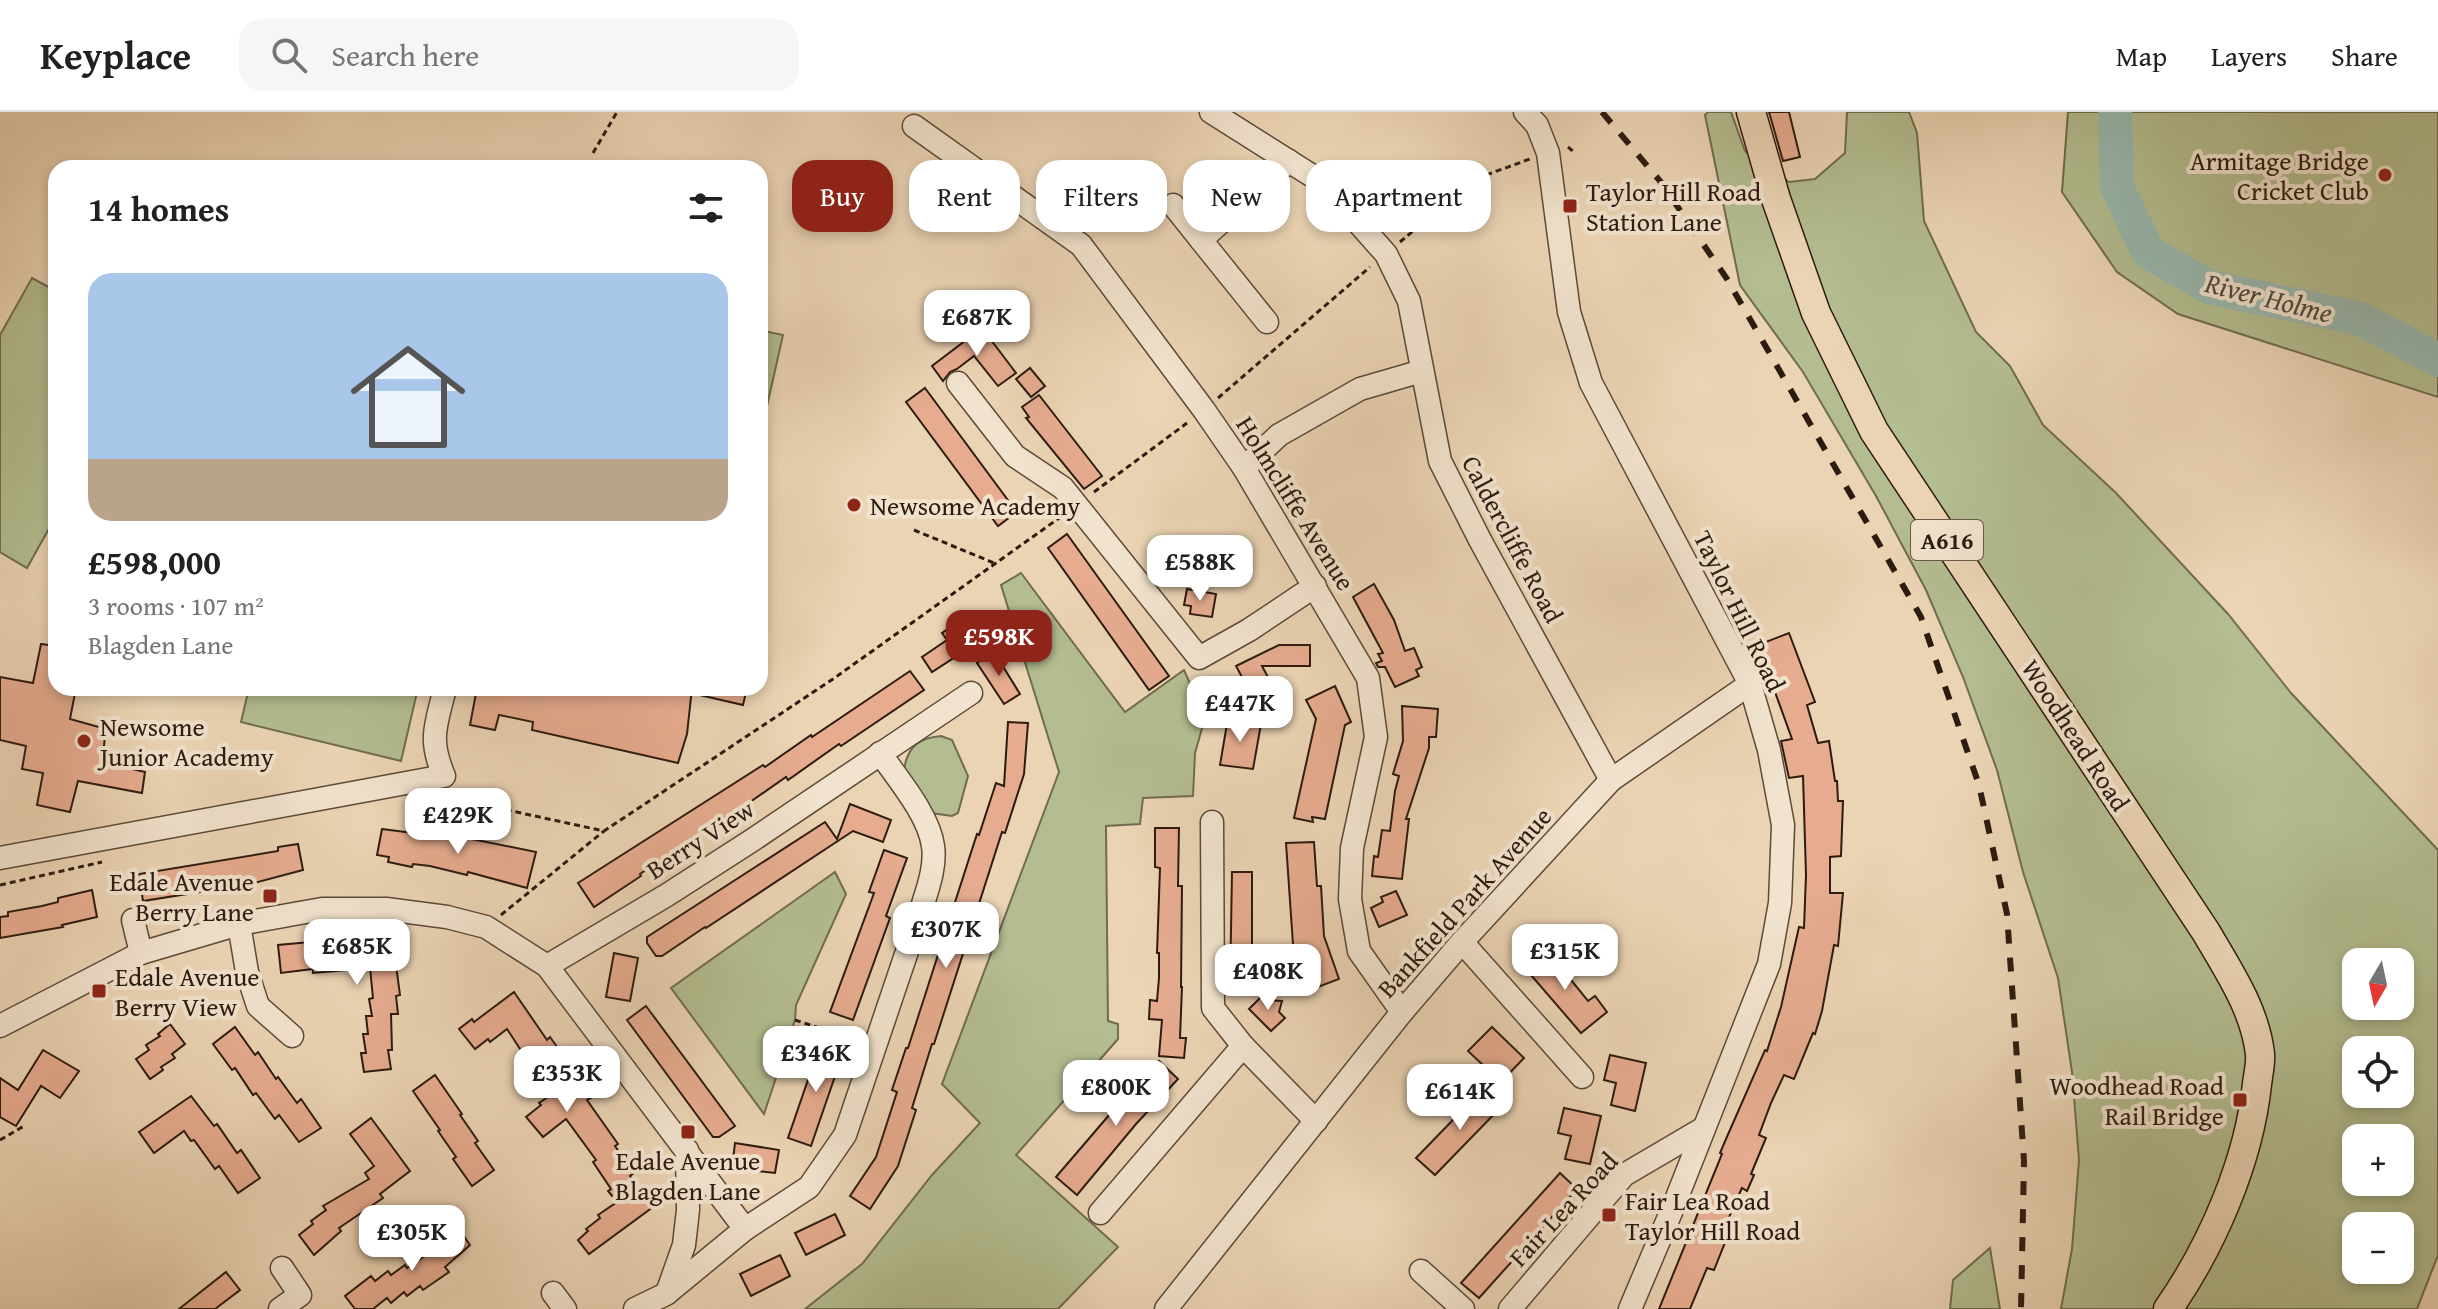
<!DOCTYPE html>
<html lang="en">
<head>
<meta charset="utf-8">
<style>
  body { margin:0; font-family:"Gentium Book Plus",serif; background:#f6f6f6; color:#202124; height:100vh; display:flex; flex-direction:column; font-size:30px; white-space:nowrap }
  * { box-sizing:border-box; margin:0 }
  p { font-size:26px; color:#757577 }
  .icon { flex:none; width:44px; height:44px; fill:none; stroke:currentColor; stroke-width:2; stroke-linecap:round; stroke-linejoin:round }
  .map { position:relative; flex:1; overflow:hidden }
  .side { position:absolute; left:48px; top:48px; width:720px; height:536px; display:flex; flex-direction:column; background:#fff; border-radius:24px; box-shadow:0 4px 12px #0003 }
  .side>* { flex:none }
  .hud { position:absolute; left:792px; top:48px; width:760px; height:72px; display:flex; gap:16px }
  .needle { width:52px; rotate:189deg }
  .controls { position:absolute; left:2342px; top:836px; display:grid; gap:16px }
  .controls a { display:grid; place-items:center; width:72px; height:72px; border-radius:16px; background:#fff; box-shadow:0 4px 12px #0003; font-size:40px }
  .price { position:absolute; translate:-50% -68px; padding:0 18px; border-radius:16px; background:#fff; color:#222; font-size:26px; line-height:52px; filter:drop-shadow(0 2px 4px #0008) }
  .price::after { content:''; position:absolute; left:50%; top:48px; width:24px; height:18px; margin-left:-12px; background:inherit; clip-path:polygon(0 0,100% 0,50% 100%) }
  .price.on { background:#8f2418; color:#fff }
  ul { padding:0; list-style:none }
  li { display:grid; align-content:center; gap:16px; height:424px; padding:0 40px }
  li+li { border-top:2px solid #e0e0e0 }
  li span { display:grid; place-items:center; height:248px; border-radius:24px; color:#555 }
  li>.icon { margin-inline-start:auto }
  span .icon { width:144px; height:144px; fill:#fffc; stroke-width:1 }
  li b { font-size:34px }
  h2 { display:flex; justify-content:space-between; align-items:center; height:96px; padding:0 40px; font-size:34px }
  .tag { padding:0 28px; border-radius:24px; background:#fff; box-shadow:0 4px 12px #0003; font-size:28px; line-height:72px }
  .tag.on { background:#8f2418; color:#fff }
  header { display:flex; align-items:center; gap:48px; box-sizing:border-box; height:112px; padding:0 40px; background:#fff; border-bottom:2px solid #e0e0e0 }
  header strong { font-size:38px }
  nav { display:flex; gap:44px; margin-inline-start:auto; font-size:28px }
  .search { width:560px; height:72px; background:#f6f6f6; display:flex; align-items:center; gap:20px; box-sizing:border-box; padding:0 28px; border-radius:24px; color:#757577; font-size:30px }
  .map>svg:first-child { display:block }
</style>
</head>
<body>
<header>
<strong>Keyplace</strong>
<div class="search"><svg class="icon" aria-label="search" viewBox="0 0 24 24"><circle cx="10" cy="10" r="6"/><path d="M15 15l6 6"/></svg>Search here</div>
<nav><a>Map</a><a>Layers</a><a>Share</a></nav>
</header>
<div class="map">
<svg width="2438" height="1197" viewBox="0 0 2438 1197">
  <rect width="100%" height="100%" fill="#ebd4b4"/>
  <filter id="stains"><feTurbulence type="fractalNoise" baseFrequency=".0025" numOctaves="4"/><feColorMatrix values="0 0 0 0 .2 0 0 0 0 .09 0 0 0 0 .02 0 0 0 .5 -.17"/></filter>
  <radialGradient id="worn" r=".72"><stop offset=".6" stop-color="#630" stop-opacity="0"/><stop offset="1" stop-color="#630" stop-opacity=".3"/></radialGradient>
  <g fill="#b3bd90" stroke="#706c50" stroke-width="2" fill-rule="evenodd">
    <path d="M1708,0H1731L1745,39L1789,70L1815,67L1845,41L1847,0H1909L1917,21L1924,109L1976,220L2010,254L2043,313L2116,381L2228,502L2291,581L2438,738V1143L2417,1197H2061L2072,1137L2079,1048L2072,960L2058,866L2023,760L1997,658L1963,565L1926,478L1876,384L1803,260L1740,173L1705,3ZM2356,850H2400V894H2356ZM2356,938H2400V982H2356ZM2356,1026H2400V1070H2356ZM2356,1114H2400V1158H2356Z"/>
    <polygon points="2068,0 2438,0 2438,285 2178,202 2117,160 2062,80"/>
    <polygon points="32,166 56,179 56,404 27,456 0,440 0,223"/>
    <polygon points="760,218 783,223 760,325"/>
    <polygon points="1021,461 1125,600 1184,558 1205,606 1195,641 1193,684 1143,686 1140,712 1106,714 1108,909 1118,912 1118,927 1016,1043 1118,1135 1058,1197 805,1197 862,1152 932,1063 980,1011 942,972 1059,660 1001,473"/>
    <polygon points="249,576 418,576 401,649 241,610"/>
    <path d="M941,624L952,628L968,664L958,701L952,704L931,701L904,657C908,634 919,626 941,624Z"/>
    <polygon points="835,760 846,782 796,893 795,908 764,1002 671,876"/>
    <polygon points="1990,1136 2000,1197 1950,1197 1953,1168"/>
  </g>
  <g fill="none" stroke-linecap="round" stroke-linejoin="round">
    <polyline stroke="#98b8af" stroke-width="34" points="2115,0 2117,75 2148,140 2209,175 2361,207 2438,248"/>
  </g>
  <g fill="#e7ac90" stroke="#2d1b10" stroke-width="2">
    <polygon points="1769,0 1789,0 1800,45 1783,49"/>
    <polygon points="982,216 1016,261 998,274 974,244 957,257 950,260 943,269 932,254"/>
    <polygon points="1030,256 1045,274 1031,285 1016,267"/>
    <polygon points="925,276 1010,391 1007,392 1014,402 998,414 906,290"/>
    <polygon points="1039,283 1102,364 1084,377 1026,306 1029,305 1022,295"/>
    <polygon points="1067,422 1169,564 1149,578 1048,436"/>
    <polygon points="1374,472 1394,508 1405,539 1414,536 1422,555 1416,558 1419,564 1395,575 1385,555 1378,555 1376,551 1382,549 1378,542 1383,541 1353,485"/>
    <polygon points="1187,477 1216,482 1212,505 1190,502 1191,494 1184,493"/>
    <polygon points="954,513 969,536 932,560 922,545 947,528 942,521"/>
    <polygon points="1789,521 1815,590 1807,593 1818,631 1829,629 1835,669 1837,669 1838,689 1843,689 1841,744 1830,745 1830,781 1843,781 1838,834 1834,833 1822,899 1815,922 1813,921 1794,967 1784,963 1771,991 1759,1023 1766,1026 1751,1062 1754,1063 1747,1079 1742,1076 1734,1093 1721,1126 1726,1128 1714,1158 1707,1156 1690,1197 1659,1197 1722,1042 1720,1041 1726,1027 1765,938 1767,939 1781,895 1799,815 1804,816 1806,763 1803,664 1789,666 1781,629 1792,627 1758,533"/>
    <polygon points="41,532 56,534 56,576 76,576 70,607 106,617 102,650 145,660 142,681 78,669 70,700 37,693 43,661 22,657 26,634 0,628 0,565 33,571"/>
    <polygon points="1279,533 1310,533 1310,554 1262,554 1270,569 1250,580 1236,554"/>
    <polygon points="994,540 1020,582 1004,592 977,551"/>
    <polygon points="910,559 924,578 841,634 839,632 788,668 786,665 740,697 739,696 692,726 640,762 641,764 594,795 578,771 763,653 765,655 811,623 812,625"/>
    <polygon points="1335,574 1351,610 1345,613 1325,707 1312,705 1313,710 1294,706 1316,607 1306,588"/>
    <polygon points="477,576 692,576 687,622 678,651 532,618 533,610 499,603 495,618 470,613"/>
    <polygon points="696,576 747,576 743,593 695,582"/>
    <polygon points="1402,594 1438,597 1436,625 1429,625 1429,636 1406,707 1409,707 1402,767 1372,764 1374,744 1378,745 1382,718 1390,719 1395,679 1399,664 1393,662 1403,629"/>
    <polygon points="1228,606 1261,612 1253,657 1220,653"/>
    <polygon points="1008,610 1028,611 1024,662 1005,721 1002,720 934,932 932,932 912,996 916,998 898,1054 870,1097 850,1084 876,1045 897,980 892,978 906,936 908,936 977,722 979,723 996,671 1004,674"/>
    <polygon points="850,692 891,708 883,730 853,719 706,816 705,815 662,844 656,844 647,831 647,825 825,710 837,727"/>
    <polygon points="1155,716 1179,716 1178,774 1182,774 1181,875 1182,875 1180,926 1186,926 1184,946 1159,944 1162,908 1149,907 1150,888 1157,889 1159,866 1159,841 1157,841 1160,756 1155,755"/>
    <polygon points="382,717 436,724 437,720 536,740 527,776 468,760 467,763 430,754 413,752 412,755 388,750 389,745 377,743"/>
    <polygon points="1314,730 1317,774 1321,774 1324,824 1339,867 1310,878 1293,832 1286,731"/>
    <polygon points="298,732 303,758 250,772 143,789 139,762 278,739 278,735"/>
    <polygon points="884,738 907,746 886,804 890,806 853,908 830,900 874,781 869,780"/>
    <polygon points="1232,760 1252,760 1252,843 1261,843 1260,859 1239,858 1257,876 1230,875"/>
    <polygon points="92,778 97,805 62,813 63,815 0,826 0,805 8,804 8,800 42,794 58,790 58,786"/>
    <polygon points="1396,779 1407,803 1379,815 1371,796 1383,790 1381,785"/>
    <polygon points="310,830 310,834 343,830 344,836 393,830 400,883 396,884 398,902 391,902 392,938 388,938 391,957 364,960 361,941 366,941 363,922 368,922 366,904 372,904 369,887 373,886 370,856 313,861 313,857 281,861 278,833"/>
    <polygon points="1543,840 1547,846 1550,842 1588,889 1595,884 1607,900 1581,921 1524,855"/>
    <polygon points="614,841 638,846 630,889 606,885"/>
    <polygon points="514,880 547,928 550,925 569,952 566,953 591,986 587,988 618,1032 615,1034 634,1061 630,1064 653,1095 589,1142 578,1128 588,1119 586,1117 600,1106 598,1103 617,1090 608,1079 611,1077 593,1050 596,1048 566,1007 543,1025 526,1005 541,993 539,991 554,981 537,954 528,941 524,943 507,917 490,930 488,927 475,937 459,917 472,907 474,910"/>
    <polygon points="1263,883 1267,888 1282,889 1279,900 1285,906 1271,919 1249,897"/>
    <polygon points="646,894 735,1014 719,1025 713,1025 627,908"/>
    <polygon points="170,912 185,932 172,942 175,946 161,955 163,958 150,967 136,947 149,938 146,933 160,924 158,922"/>
    <polygon points="235,915 255,943 258,940 276,967 278,965 297,991 301,987 321,1016 299,1030 279,1003 275,1007 256,981 253,983 235,956 232,958 213,932"/>
    <polygon points="1492,915 1524,946 1501,970 1468,939"/>
    <polygon points="821,930 844,938 811,1034 788,1026"/>
    <polygon points="43,938 79,959 60,986 41,974 16,1014 0,1005 0,966 18,978"/>
    <polygon points="1610,943 1646,951 1635,999 1611,993 1616,971 1604,968"/>
    <polygon points="1159,949 1178,967 1136,1012 1077,1083 1056,1065 1134,974"/>
    <polygon points="435,963 462,1002 460,1003 478,1029 475,1031 494,1058 472,1074 453,1047 456,1045 438,1019 440,1018 413,979"/>
    <polygon points="1484,976 1503,993 1435,1063 1416,1046"/>
    <polygon points="191,984 214,1014 217,1012 237,1041 241,1038 260,1066 238,1081 219,1054 215,1057 194,1028 191,1029 184,1019 154,1041 139,1020"/>
    <polygon points="1564,996 1601,1004 1590,1052 1565,1047 1571,1024 1558,1021"/>
    <polygon points="371,1006 410,1059 380,1082 383,1086 339,1116 341,1119 314,1143 299,1123 313,1112 311,1109 326,1098 323,1094 369,1067 365,1061 374,1054 350,1022"/>
    <polygon points="735,1031 779,1038 775,1061 732,1056"/>
    <polygon points="1560,1061 1577,1077 1479,1186 1461,1171"/>
    <polygon points="835,1102 845,1123 806,1143 795,1121"/>
    <polygon points="454,1110 470,1133 445,1155 449,1160 423,1178 420,1174 407,1184 404,1180 391,1191 387,1186 373,1197 355,1197 345,1184 371,1164 375,1169 388,1159 391,1163 405,1153 407,1156 433,1138 429,1133 442,1123 440,1120"/>
    <polygon points="780,1143 790,1164 751,1184 740,1162"/>
    <polygon points="226,1160 240,1178 215,1197 179,1197"/>
  </g>
  <g fill="none" stroke-linecap="round" stroke-linejoin="round">
    <g stroke="#5c4939" stroke-width="25">
      <g id="minor">
        <polyline points="1211,0 1322,70 1386,142 1409,189 1440,349 1480,428 1611,668"/>
        <polyline points="1525,0 1537,13 1548,41 1569,200 1591,271 1750,572 1769,638 1783,713 1780,791 1769,852 1674,1093 1630,1197"/>
        <polyline points="914,14 1081,133 1204,298 1244,356 1368,566 1376,625 1352,736 1350,787 1359,839 1402,900"/>
        <polyline points="1173,93 1201,128"/>
        <polyline points="1267,210 1201,128 1289,49"/>
        <polyline points="958,271 1015,344 1063,376 1199,546 1249,518 1315,474"/>
        <polyline points="1244,356 1279,323 1360,277 1422,259"/>
        <polyline points="1212,710 1213,896 1243,934 1316,1009"/>
        <path d="M0,746L444,664C428,626 436,614 445,576"/>
        <polyline points="133,808 141,841"/>
        <polyline points="239,812 247,860 258,894 292,924"/>
        <polyline points="1462,830 1582,965"/>
        <polyline points="547,854 667,783 751,729 971,581"/>
        <polyline points="0,914 141,841 239,812 322,797 386,797 447,805 486,815 547,854 745,1117"/>
        <polyline points="1100,1101 1243,934"/>
        <polyline points="1421,1159 1463,1197"/>
        <polyline points="553,1181 565,1197"/>
        <polyline points="667,1181 684,1133 688,1098 687,1038"/>
        <polyline points="280,1197 300,1183 282,1156"/>
        <path d="M635,1197L666,1182L745,1117L809,1075L845,1023L922,795C928,776 936,754 933,734C929,703 897,666 880,641"/>
        <polyline points="1166,1197 1402,900 1462,830 1611,668 1750,572"/>
        <polyline points="1510,1197 1624,1063 1704,1016"/>
      </g>
    </g>
    <g stroke="#2d1b10" stroke-width="31">
      <path id="major" d="M1751,0L1776,87L1816,201L1874,319L2206,820C2228,858 2255,897 2260,942C2261,951 2258,963 2257,972C2249,1049 2212,1134 2168,1197"/>
    </g>
    <g stroke="#2d1b10" stroke-width="3" stroke-dasharray="6 4" stroke-linecap="butt">
      <polyline points="1568,35 1575,41"/>
      <polyline points="593,41 617,0"/>
      <polyline points="1400,130 1475,67 1530,47"/>
      <polyline points="1218,286 1370,155"/>
      <polyline points="1094,380 1187,311"/>
      <polyline points="914,418 994,451"/>
      <polyline points="447,685 604,719 833,567 1062,404"/>
      <polyline points="0,773 102,750"/>
      <polyline points="501,803 604,719"/>
      <polyline points="795,908 856,928"/>
      <polyline points="0,1028 24,1014"/>
    </g>
    <use href="#minor" stroke="#f2e3ce" stroke-width="22"/>
    <use href="#major" stroke="#ebd4b4" stroke-width="28"/>
    <polyline stroke="#2d1b10" stroke-width="6" stroke-dasharray="14 14" stroke-linecap="butt" points="1602,0 1660,69 1727,167 1921,505 1979,673 2007,802 2024,1049 2021,1197"/>
  </g>
  <g fill="#8f2418" stroke="#f2e3ce" stroke-width="3">
    <circle cx="2385" cy="63" r="8"/>
    <rect x="1562" y="86" width="16" height="16" rx="4"/>
    <circle cx="854" cy="393" r="8"/>
    <circle cx="84" cy="629" r="8"/>
    <rect x="262" y="776" width="16" height="16" rx="4"/>
    <rect x="91" y="871" width="16" height="16" rx="4"/>
    <rect x="2232" y="980" width="16" height="16" rx="4"/>
    <rect x="680" y="1012" width="16" height="16" rx="4"/>
    <rect x="1601" y="1095" width="16" height="16" rx="4"/>
  </g>
  <g text-anchor="middle" dominant-baseline="central" stroke-width="8" stroke-linejoin="round" paint-order="stroke">
    <rect fill="#f2e3ce" stroke="#685749" stroke-width="2" x="1911" y="408" width="72" height="40" rx="6"/>
    <g font-size="24" font-weight="bold" fill="#2d1b10">
      <text x="1947" y="428">A616</text>
    </g>
    <g font-size="26" fill="#2d1b10" stroke="#f2e3ce" text-anchor="start">
      <text x="2369" y="48" text-anchor="end">Armitage Bridge<tspan x="2369" dy="30">Cricket Club</tspan></text>
      <text x="1586" y="79">Taylor Hill Road<tspan x="1586" dy="30">Station Lane</tspan></text>
      <text x="870" y="393">Newsome Academy</text>
      <text x="100" y="614">Newsome<tspan x="100" dy="30">Junior Academy</tspan></text>
      <text x="254" y="769" text-anchor="end">Edale Avenue<tspan x="254" dy="30">Berry Lane</tspan></text>
      <text x="115" y="864">Edale Avenue<tspan x="115" dy="30">Berry View</tspan></text>
      <text x="2224" y="973" text-anchor="end">Woodhead Road<tspan x="2224" dy="30">Rail Bridge</tspan></text>
      <text x="688" y="1048" text-anchor="middle">Edale Avenue<tspan x="688" dy="30">Blagden Lane</tspan></text>
      <text x="1625" y="1088">Fair Lea Road<tspan x="1625" dy="30">Taylor Hill Road</tspan></text>
    </g>
    <g font-size="26" fill="#2d1b10" stroke="#f2e3ce">
      <text transform="translate(1296 391) rotate(58)">Holmcliffe Avenue</text>
      <text transform="translate(1513 427) rotate(62)">Caldercliffe Road</text>
      <text transform="translate(1740 499) rotate(64)">Taylor Hill Road</text>
      <text transform="translate(2076 623) rotate(57)">Woodhead Road</text>
      <text transform="translate(700 727) rotate(-33)">Berry View</text>
      <text transform="translate(1464 790) rotate(-48)">Bankfield Park Avenue</text>
      <text transform="translate(1563 1097) rotate(-47)">Fair Lea Road</text>
    </g>
    <g font-size="28" font-style="italic" fill="#4d4a40" stroke="#f2e3ce">
      <text transform="translate(2269 185) rotate(14)">River Holme</text>
    </g>
  </g>
  <rect width="100%" height="100%" filter="url(#stains)"/>
  <rect width="100%" height="100%" fill="url(#worn)"/>
</svg>
<div class="controls">
<a><svg class="needle" viewBox="-14 -14 28 28"><path d="M0-13l5 13h-10z" fill="#e53935"/><path d="M0 13l5-13h-10z" fill="#757577"/></svg></a>
<a><svg class="icon" aria-label="locate" viewBox="0 0 24 24"><circle cx="12" cy="12" r="6"/><path d="M12 2v4M12 18v4M2 12h4M18 12h4"/></svg></a>
<a>+</a>
<a>−</a>
</div>
<b class="price" style="left:977px;top:246px">£687K</b>
<b class="price" style="left:1200px;top:491px">£588K</b>
<b class="price on" style="left:999px;top:566px">£598K</b>
<b class="price" style="left:1240px;top:632px">£447K</b>
<b class="price" style="left:458px;top:744px">£429K</b>
<b class="price" style="left:946px;top:858px">£307K</b>
<b class="price" style="left:357px;top:875px">£685K</b>
<b class="price" style="left:1565px;top:880px">£315K</b>
<b class="price" style="left:1268px;top:900px">£408K</b>
<b class="price" style="left:816px;top:982px">£346K</b>
<b class="price" style="left:567px;top:1002px">£353K</b>
<b class="price" style="left:1116px;top:1016px">£800K</b>
<b class="price" style="left:1460px;top:1020px">£614K</b>
<b class="price" style="left:412px;top:1161px">£305K</b>
<div class="hud">
<a class="tag on">Buy</a>
<a class="tag">Rent</a>
<a class="tag">Filters</a>
<a class="tag">New</a>
<a class="tag">Apartment</a>
</div>
<section class="side">
<h2>14 homes<svg class="icon" aria-label="filters" viewBox="0 0 24 24"><path d="M4 7h16M4 17h16"/><circle cx="9" cy="7" r="2"/><circle cx="15" cy="17" r="2"/></svg></h2>
<ul>
<li><span style="background:linear-gradient(#a9c7e8 75%,#b9a48a 0)"><svg class="icon" aria-label="home" viewBox="0 0 24 24"><path d="M3 11l9-7 9 7M6 9v11h12V9"/></svg></span><div><b>£598,000</b><p>3 rooms · 107 m²</p><p>Blagden Lane</p></div></li>
</ul>
</section>
</div>
</body>
</html>
